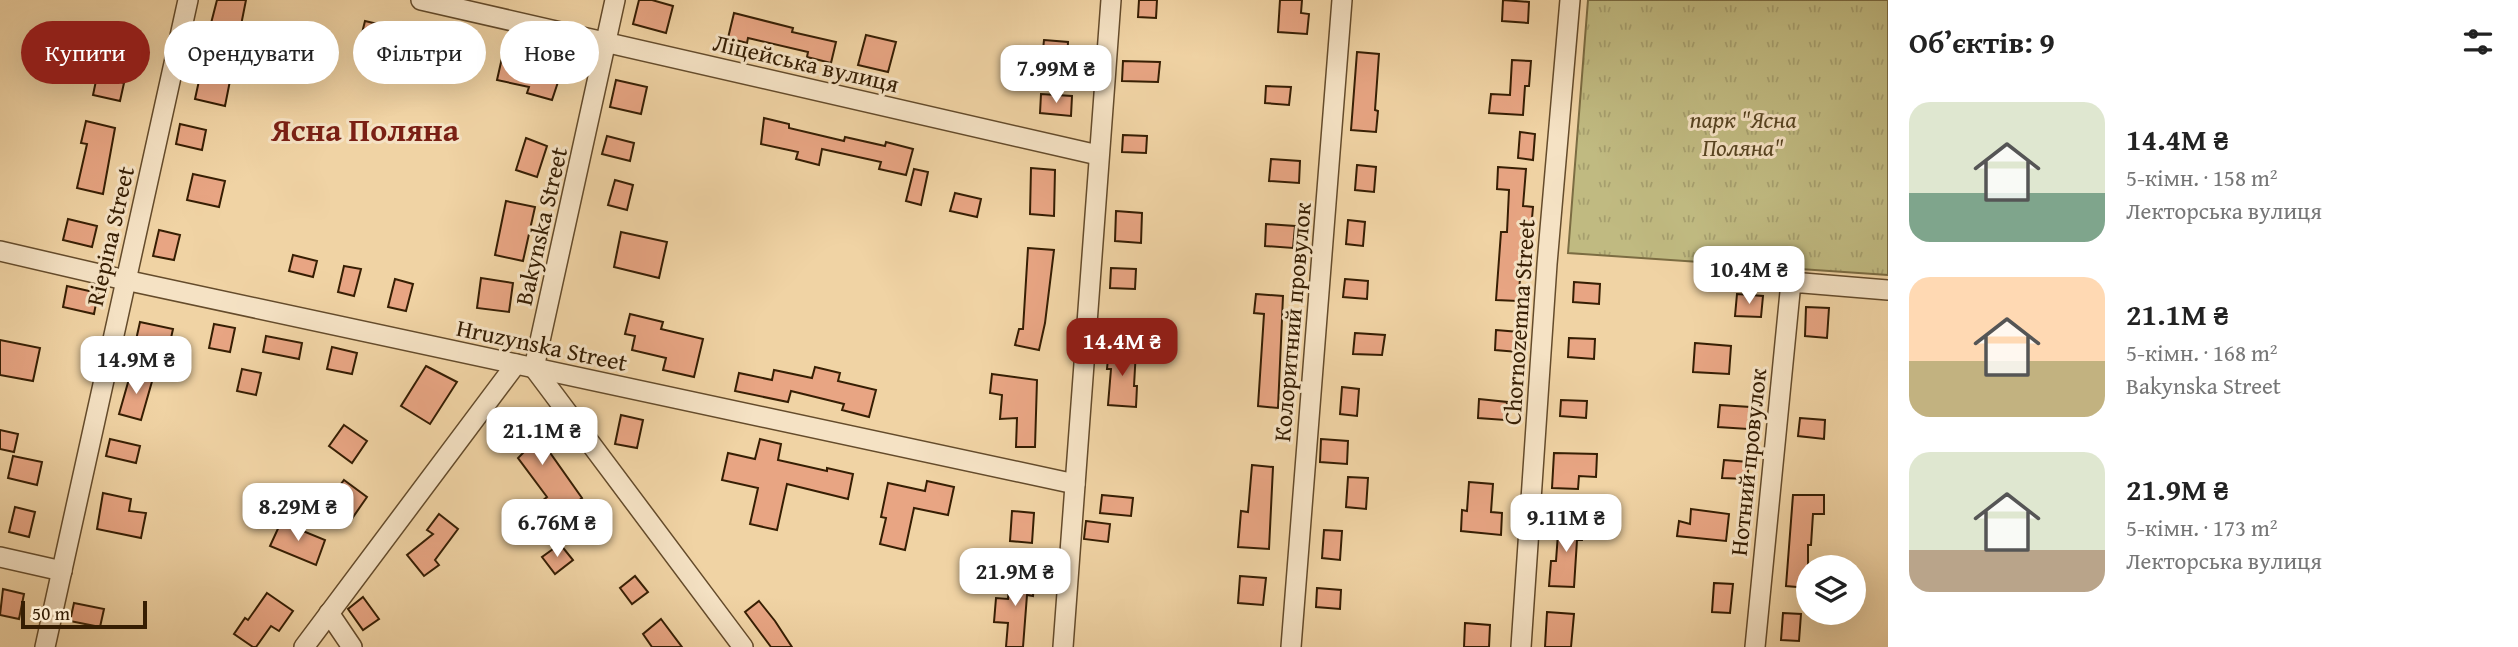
<!DOCTYPE html>
<html lang="uk">
<head>
<meta charset="utf-8">
<style>
  body { margin:0; font-family:"Gentium Book Plus",serif; background:#f2f2f2; color:#222; height:100vh; display:flex; flex-direction:column; font-size:26px; white-space:nowrap }
  * { box-sizing:border-box; margin:0 }
  p { font-size:23px; color:#767676 }
  .icon { flex:none; width:38px; height:38px; fill:none; stroke:currentColor; stroke-width:2; stroke-linecap:round; stroke-linejoin:round }
  .map { position:relative; flex:1; overflow:hidden }
  .details { display:flex; flex-direction:column; background:#fff; width:630px }
  .details>* { flex:none }
  .hud { position:absolute; left:21px; top:21px; width:665px; height:63px; display:flex; gap:14px }
  .tools { position:absolute; left:1796px; top:555px; display:grid; gap:14px }
  .tools a { display:grid; place-items:center; width:70px; height:70px; border-radius:50%; background:#fff; box-shadow:0 7px 28px #0002; font-size:35px }
  .scale { position:absolute; left:21px; bottom:18px; width:126px; box-sizing:border-box; padding-left:7px; border:4px solid #361e03; border-top:0; font-size:19px; line-height:24px; white-space:nowrap; color:#361e03; -webkit-text-stroke:5px #f5e2c4; paint-order:stroke }
  .price { position:absolute; translate:-50% -60px; padding:0 16px; border-radius:14px; background:#fff; color:#222; font-size:23px; line-height:46px; filter:drop-shadow(0 2px 4px #0008) }
  .price::after { content:''; position:absolute; left:50%; top:42px; width:21px; height:16px; margin-left:-10px; background:inherit; clip-path:polygon(0 0,100% 0,50% 100%) }
  .price.on { background:#8f2418; color:#fff }
  ul { padding:0; list-style:none }
  li { display:flex; align-items:center; gap:21px; height:175px; padding:0 21px }
  li span { display:grid; place-items:center; flex:none; width:196px; height:140px; border-radius:21px; color:#555 }
  li>.icon { margin-inline-start:auto }
  span .icon { width:84px; height:84px; fill:#fffc; stroke-width:1 }
  li b { font-size:30px }
  h2 { display:flex; justify-content:space-between; align-items:center; height:84px; padding:0 21px; font-size:30px }
  .chip { padding:0 24px; border-radius:32px; background:#fff; box-shadow:0 7px 28px #0002; font-size:24px; line-height:63px }
  .chip.on { background:#8f2418; color:#fff }
  main { display:flex; flex:1; min-height:0 }
  .map>svg:first-child { display:block }
</style>
</head>
<body>
<main>
<div class="map">
<svg width="1888" height="647" viewBox="0 0 1888 647">
  <defs>
    <pattern id="park-tufts" width="24" height="20" patternUnits="userSpaceOnUse" patternTransform="scale(1.75)"><rect width="24" height="20" fill="#c0ba81"/><path d="M3 7l-1-3M5 7V3M7 7l1-3M15 17l-1-3M17 17v-4M19 17l1-3" fill="none" stroke="#a69f6e"/></pattern>
  </defs>
  <rect width="100%" height="100%" fill="#f0d3a4"/>
  <filter id="stains"><feTurbulence type="fractalNoise" baseFrequency=".00286" numOctaves="4"/><feColorMatrix values="0 0 0 0 .2 0 0 0 0 .09 0 0 0 0 .02 0 0 0 .5 -.17"/></filter>
  <radialGradient id="worn" r=".72"><stop offset=".6" stop-color="#630" stop-opacity="0"/><stop offset="1" stop-color="#630" stop-opacity=".3"/></radialGradient>
  <polygon fill="url(#park-tufts)" stroke="#7b6c42" stroke-width="2" points="1588,0 1888,0 1888,275 1568,253"/>
  <g fill="#e8a583" stroke="#361e03" stroke-width="2">
    <polygon points="217,0 246,0 225,106 195,99 204,58 195,56 200,33 208,35"/>
    <polygon points="639,0 652,0 673,6 666,33 633,24"/>
    <polygon points="1139,0 1157,0 1156,18 1138,17"/>
    <polygon points="1280,0 1302,0 1301,13 1309,14 1307,34 1278,32"/>
    <polygon points="1503,0 1529,2 1528,23 1502,21"/>
    <polygon points="734,13 793,28 792,32 836,42 831,63 807,57 808,52 748,38 747,43 728,38"/>
    <polygon points="365,21 382,25 376,49 359,45"/>
    <polygon points="412,29 432,34 424,65 404,60"/>
    <polygon points="111,31 138,37 134,56 107,50"/>
    <polygon points="866,35 896,42 888,72 858,65"/>
    <polygon points="1044,40 1068,42 1067,62 1042,60"/>
    <polygon points="504,49 521,52 519,60 561,73 552,100 527,93 529,87 497,80"/>
    <polygon points="1357,52 1379,54 1375,110 1378,111 1376,132 1351,130"/>
    <polygon points="1512,60 1531,61 1529,86 1525,86 1523,115 1489,113 1491,94 1510,95"/>
    <polygon points="1123,61 1160,62 1158,82 1122,81"/>
    <polygon points="97,76 124,83 120,101 93,95"/>
    <polygon points="616,80 647,87 641,114 610,107"/>
    <polygon points="1266,86 1291,87 1289,105 1265,103"/>
    <polygon points="1041,94 1072,96 1071,116 1040,113"/>
    <polygon points="764,118 789,124 789,128 844,141 845,137 885,146 886,142 913,149 906,175 879,169 881,162 822,149 819,165 796,159 798,152 761,144"/>
    <polygon points="86,121 115,128 103,194 77,188 87,144 81,143"/>
    <polygon points="180,124 206,130 202,150 176,144"/>
    <polygon points="1520,132 1535,134 1533,160 1518,158"/>
    <polygon points="1123,135 1147,136 1146,153 1122,152"/>
    <polygon points="607,136 634,143 630,161 602,154"/>
    <polygon points="526,138 547,146 537,177 516,170"/>
    <polygon points="1271,159 1300,161 1299,183 1269,181"/>
    <polygon points="1357,165 1376,167 1374,192 1355,190"/>
    <polygon points="1498,167 1526,169 1523,206 1533,207 1531,230 1527,230 1525,269 1521,269 1518,301 1496,300 1501,232 1507,232 1509,190 1497,189"/>
    <polygon points="1031,168 1055,170 1054,216 1030,214"/>
    <polygon points="914,169 928,172 921,205 906,201"/>
    <polygon points="193,174 225,181 219,207 187,200"/>
    <polygon points="615,180 633,185 627,210 608,205"/>
    <polygon points="955,193 981,199 977,217 950,211"/>
    <polygon points="506,201 535,207 523,261 495,255"/>
    <polygon points="1116,211 1142,213 1141,243 1115,241"/>
    <polygon points="68,219 97,226 92,247 63,240"/>
    <polygon points="1348,220 1365,222 1363,246 1346,244"/>
    <polygon points="1266,224 1295,226 1293,248 1265,246"/>
    <polygon points="159,230 180,235 174,260 153,256"/>
    <polygon points="621,232 667,242 659,278 614,267"/>
    <polygon points="1028,248 1054,250 1045,323 1039,350 1015,345 1019,329 1023,329"/>
    <polygon points="293,255 317,261 313,277 289,271"/>
    <polygon points="344,266 361,269 354,296 338,292"/>
    <polygon points="1111,268 1136,269 1135,289 1110,288"/>
    <polygon points="481,278 513,283 509,312 477,308"/>
    <polygon points="395,279 413,284 406,311 388,307"/>
    <polygon points="1345,279 1368,281 1367,299 1343,297"/>
    <polygon points="1574,282 1600,284 1599,304 1573,302"/>
    <polygon points="67,286 98,293 94,314 63,307"/>
    <polygon points="1256,294 1283,296 1278,408 1258,406 1264,314 1254,313"/>
    <polygon points="1737,294 1763,296 1761,317 1735,316"/>
    <polygon points="1806,307 1829,308 1827,338 1805,336"/>
    <polygon points="630,314 663,322 661,329 703,339 694,377 663,370 666,358 632,350 635,336 625,334"/>
    <polygon points="140,322 173,329 169,347 136,340"/>
    <polygon points="214,324 235,328 230,352 209,348"/>
    <polygon points="1496,330 1519,332 1518,352 1495,350"/>
    <polygon points="1355,333 1385,335 1382,355 1353,354"/>
    <polygon points="266,336 302,343 299,359 263,352"/>
    <polygon points="1569,338 1595,339 1594,359 1568,357"/>
    <polygon points="0,340 40,348 33,381 0,375"/>
    <polygon points="1695,343 1731,346 1729,374 1693,372"/>
    <polygon points="332,347 357,353 352,374 327,369"/>
    <polygon points="1109,348 1136,350 1134,386 1137,386 1136,407 1108,405 1111,369 1107,369"/>
    <polygon points="426,366 457,382 430,424 401,406"/>
    <polygon points="815,367 840,373 838,381 876,390 869,417 842,410 844,404 791,391 788,402 735,391 739,373 772,380 774,370 812,378"/>
    <polygon points="242,369 261,373 256,395 237,391"/>
    <polygon points="131,372 153,378 141,420 119,414"/>
    <polygon points="992,374 1037,380 1035,447 1016,447 1017,418 1000,419 1002,395 990,393"/>
    <polygon points="1342,387 1359,389 1357,416 1340,414"/>
    <polygon points="1479,399 1507,402 1505,420 1478,418"/>
    <polygon points="1561,400 1587,401 1586,418 1560,416"/>
    <polygon points="1720,405 1750,407 1748,429 1718,427"/>
    <polygon points="515,413 541,440 582,498 555,519 542,501 547,497 518,458 523,453 498,426"/>
    <polygon points="621,415 643,420 637,448 615,444"/>
    <polygon points="1800,418 1825,420 1824,439 1798,436"/>
    <polygon points="344,425 367,441 352,463 329,446"/>
    <polygon points="0,430 18,434 14,452 0,449"/>
    <polygon points="110,439 140,446 136,463 106,456"/>
    <polygon points="760,439 781,444 778,460 827,471 827,468 853,474 848,499 787,484 777,530 750,524 758,488 722,480 728,453 755,459"/>
    <polygon points="1321,439 1348,441 1347,464 1320,462"/>
    <polygon points="1554,453 1597,454 1596,477 1579,476 1578,489 1552,488"/>
    <polygon points="13,456 42,462 37,485 8,478"/>
    <polygon points="1724,460 1749,462 1747,479 1722,478"/>
    <polygon points="1252,465 1273,467 1269,549 1238,547 1241,511 1248,512"/>
    <polygon points="1348,477 1368,478 1366,509 1346,507"/>
    <polygon points="344,480 367,497 351,520 327,503"/>
    <polygon points="927,481 954,487 948,515 914,508 905,550 880,544 886,518 881,517 888,483 925,491"/>
    <polygon points="1469,482 1493,484 1491,512 1502,513 1501,535 1461,531 1462,510 1467,511"/>
    <polygon points="103,493 131,499 129,511 146,513 141,538 97,529"/>
    <polygon points="1102,495 1133,498 1131,516 1100,513"/>
    <polygon points="1793,495 1824,495 1824,514 1813,514 1811,545 1808,545 1808,588 1786,586"/>
    <polygon points="15,507 35,512 29,537 9,532"/>
    <polygon points="1691,509 1729,514 1726,541 1677,536 1679,521 1690,524"/>
    <polygon points="1012,511 1034,513 1032,543 1010,541"/>
    <polygon points="439,514 458,529 435,560 439,565 424,576 407,555 433,534 427,530"/>
    <polygon points="1559,520 1584,521 1582,540 1577,540 1574,587 1549,586 1551,561 1556,561"/>
    <polygon points="1086,521 1110,524 1108,542 1084,539"/>
    <polygon points="281,522 325,540 316,565 270,546"/>
    <polygon points="1324,530 1342,531 1340,560 1322,558"/>
    <polygon points="560,544 573,560 555,574 542,557"/>
    <polygon points="1010,573 1035,575 1033,596 1027,595 1023,647 1006,647 1008,623 994,622 996,598 1008,599"/>
    <polygon points="635,576 648,592 632,604 620,588"/>
    <polygon points="1240,576 1266,578 1263,605 1238,603"/>
    <polygon points="1714,583 1733,584 1730,613 1712,612"/>
    <polygon points="1317,588 1341,590 1340,609 1316,607"/>
    <polygon points="3,589 24,594 19,619 0,615"/>
    <polygon points="267,593 293,611 279,631 271,626 256,647 253,647 234,634 245,618 248,620"/>
    <polygon points="363,597 379,619 363,630 348,609"/>
    <polygon points="759,601 775,621 792,647 771,647 745,612"/>
    <polygon points="74,603 104,609 100,627 70,621"/>
    <polygon points="1547,612 1574,614 1571,647 1545,647"/>
    <polygon points="1783,613 1801,614 1799,641 1781,640"/>
    <polygon points="661,619 682,647 652,647 643,634"/>
    <polygon points="1465,623 1490,625 1489,647 1464,647"/>
  </g>
  <g fill="none" stroke-linecap="round" stroke-linejoin="round">
    <g stroke="#644b2b" stroke-width="22">
      <g id="minor">
        <polyline points="421,0 1098,155"/>
        <polyline points="615,0 534,368 743,647"/>
        <polyline points="0,251 125,280 1075,484"/>
        <polyline points="0,557 62,571"/>
        <polyline points="329,613 352,647"/>
        <polyline points="45,647 188,0"/>
        <polyline points="304,647 516,364"/>
        <polyline points="1063,647 1111,0"/>
        <polyline points="1291,647 1342,0"/>
        <polyline points="1521,647 1547,264 1570,0"/>
        <polyline points="1755,647 1791,282 1888,290"/>
      </g>
    </g>
    <use href="#minor" stroke="#f5e2c4" stroke-width="19"/>
  </g>
  <g text-anchor="middle" dominant-baseline="central" stroke-width="6" stroke-linejoin="round" paint-order="stroke">
    <g font-size="24" fill="#361e03" stroke="#f5e2c4">
      <text transform="translate(806 63) rotate(13)">Ліцейська вулиця</text>
      <text transform="translate(541 226) rotate(-77)">Bakynska Street</text>
      <text transform="translate(110 236) rotate(-77)">Riepina Street</text>
      <text transform="translate(1292 322) rotate(-85)">Колоритний провулок</text>
      <text transform="translate(1519 322) rotate(-86)">Chornozemna Street</text>
      <text transform="translate(542 345) rotate(12)">Hruzynska Street</text>
      <text transform="translate(1748 462) rotate(-84)">Нотний провулок</text>
    </g>
    <g font-size="24" font-style="italic" fill="#584522" stroke="#f5e2c4">
      <text x="1743" y="119">парк "Ясна<tspan x="1743" dy="28">Поляна"</tspan></text>
    </g>
    <g font-size="32" font-weight="bold" fill="#7a1f14" stroke="#f5e2c4">
      <text x="365" y="129">Ясна Поляна</text>
    </g>
  </g>
  <rect width="100%" height="100%" filter="url(#stains)"/>
  <rect width="100%" height="100%" fill="url(#worn)"/>
</svg>
<div class="tools">
<a><svg class="icon" aria-label="layers" viewBox="0 0 24 24"><path d="M12 4l9 5-9 5-9-5zM3 14l9 5 9-5"/></svg></a>
</div>
<div class="scale">50 m</div>
<b class="price" style="left:1056px;top:105px">7.99M ₴</b>
<b class="price" style="left:1749px;top:306px">10.4M ₴</b>
<b class="price on" style="left:1122px;top:378px">14.4M ₴</b>
<b class="price" style="left:136px;top:396px">14.9M ₴</b>
<b class="price" style="left:542px;top:467px">21.1M ₴</b>
<b class="price" style="left:298px;top:543px">8.29M ₴</b>
<b class="price" style="left:1566px;top:554px">9.11M ₴</b>
<b class="price" style="left:557px;top:559px">6.76M ₴</b>
<b class="price" style="left:1015px;top:608px">21.9M ₴</b>
<div class="hud">
<a class="chip on">Купити</a>
<a class="chip">Орендувати</a>
<a class="chip">Фільтри</a>
<a class="chip">Нове</a>
</div>
</div>
<section class="details">
<h2>Об’єктів: 9<svg class="icon" aria-label="filters" viewBox="0 0 24 24"><path d="M4 7h16M4 17h16"/><circle cx="9" cy="7" r="2"/><circle cx="15" cy="17" r="2"/></svg></h2>
<ul>
<li><span style="background:linear-gradient(#dfe7d0 65%,#7fa58c 0)"><svg class="icon" aria-label="home" viewBox="0 0 24 24"><path d="M3 11l9-7 9 7M6 9v11h12V9"/></svg></span><div><b>14.4M ₴</b><p>5-кімн. · 158 m²</p><p>Лекторська вулиця</p></div></li>
<li><span style="background:linear-gradient(#ffd9b3 60%,#c2b280 0)"><svg class="icon" aria-label="home" viewBox="0 0 24 24"><path d="M3 11l9-7 9 7M6 9v11h12V9"/></svg></span><div><b>21.1M ₴</b><p>5-кімн. · 168 m²</p><p>Bakynska Street</p></div></li>
<li><span style="background:linear-gradient(#dfe7d0 70%,#b9a48a 0)"><svg class="icon" aria-label="home" viewBox="0 0 24 24"><path d="M3 11l9-7 9 7M6 9v11h12V9"/></svg></span><div><b>21.9M ₴</b><p>5-кімн. · 173 m²</p><p>Лекторська вулиця</p></div></li>
</ul>
</section>
</main>
</body>
</html>
